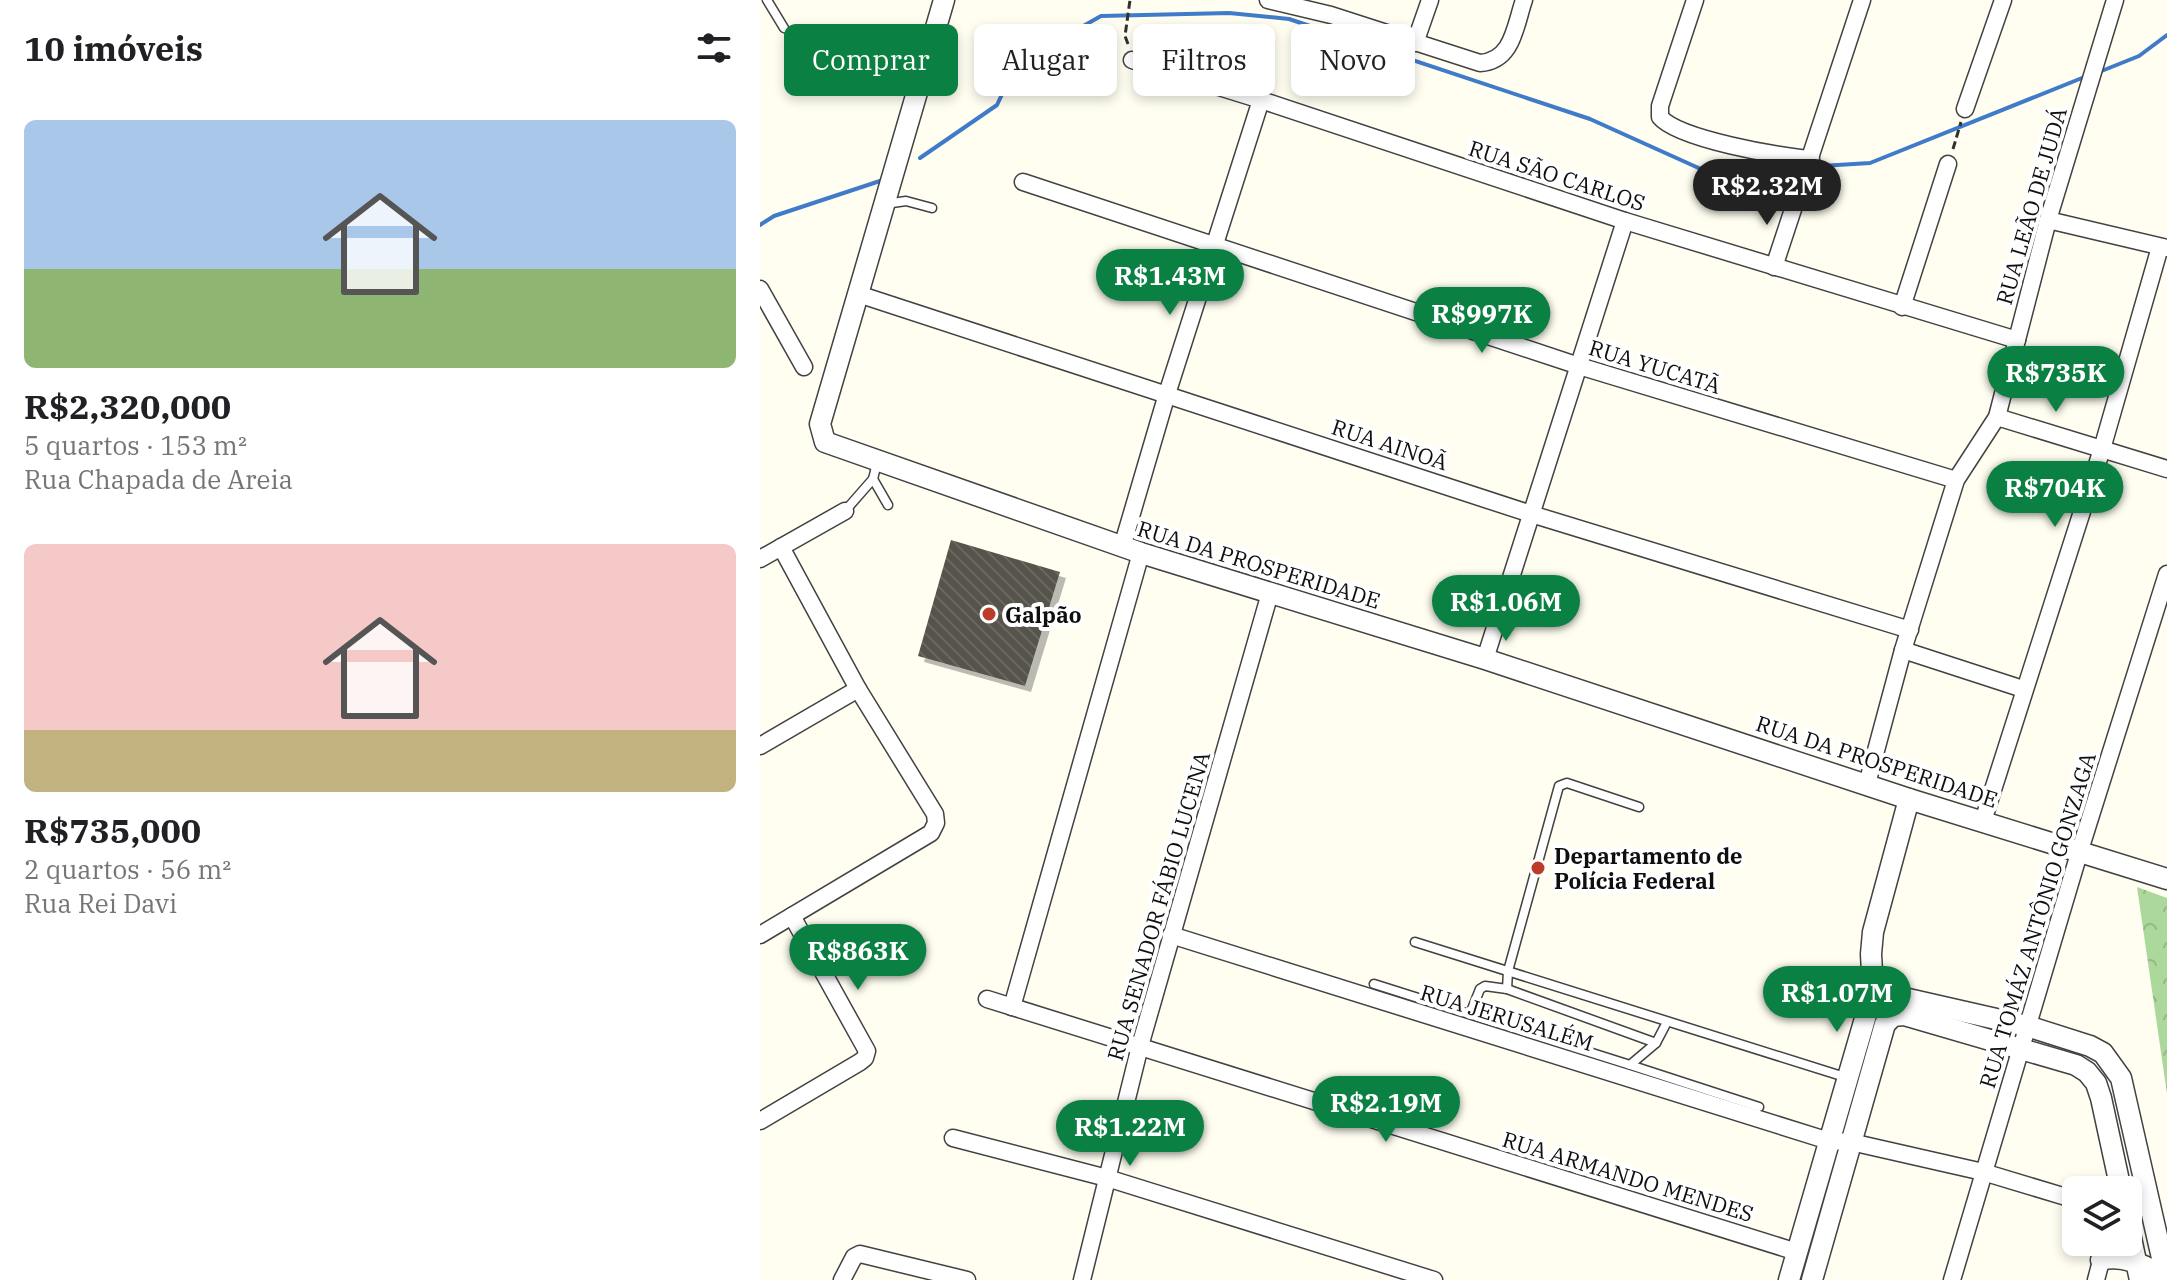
<!DOCTYPE html>
<html lang="pt">
<head>
<meta charset="utf-8">
<style>
  body { margin:0; font-family:"IBM Plex Serif",serif; background:#f2f2f2; color:#202124; height:100vh; display:flex; flex-direction:column; font-size:30px; white-space:nowrap }
  * { box-sizing:border-box; margin:0 }
  p { font-size:26px; color:#757577 }
  .icon { flex:none; width:44px; height:44px; fill:none; stroke:currentColor; stroke-width:2; stroke-linecap:round; stroke-linejoin:round }
  .map { position:relative; flex:1; overflow:hidden }
  .side { display:flex; flex-direction:column; background:#fff; width:760px }
  .side>* { flex:none }
  .top-card { position:absolute; left:24px; top:24px; width:760px; height:72px; display:flex; gap:16px }
  .controls { position:absolute; left:1302px; top:1176px; display:grid; gap:16px }
  .controls a { display:grid; place-items:center; width:80px; height:80px; border-radius:12px; background:#fff; box-shadow:0 4px 12px #0003; font-size:40px }
  .price { position:absolute; translate:-50% -68px; padding:0 18px; border-radius:28px; background:#0b8043; color:#fff; font-size:26px; line-height:52px; filter:drop-shadow(0 2px 4px #0008) }
  .price::after { content:''; position:absolute; left:50%; top:48px; width:24px; height:18px; margin-left:-12px; background:inherit; clip-path:polygon(0 0,100% 0,50% 100%) }
  .price.on { background:#222; color:#fff }
  ul { padding:0; list-style:none }
  li { display:grid; align-content:center; gap:16px; height:424px; padding:0 24px }
  li span { display:grid; place-items:center; height:248px; border-radius:12px; color:#555 }
  li>.icon { margin-inline-start:auto }
  span .icon { width:144px; height:144px; fill:#fffc; stroke-width:1 }
  li b { font-size:34px }
  h2 { display:flex; justify-content:space-between; align-items:center; height:96px; padding:0 24px; font-size:34px }
  .chip { padding:0 28px; border-radius:12px; background:#fff; box-shadow:0 4px 12px #0003; font-size:28px; line-height:72px }
  .chip.on { background:#0b8043; color:#fff }
  main { display:flex; flex:1; min-height:0 }
  .map>svg:first-child { display:block }
</style>
</head>
<body>
<main>
<section class="side">
<h2>10 imóveis<svg class="icon" aria-label="filters" viewBox="0 0 24 24"><path d="M4 7h16M4 17h16"/><circle cx="9" cy="7" r="2"/><circle cx="15" cy="17" r="2"/></svg></h2>
<ul>
<li><span style="background:linear-gradient(#a9c7e8 60%,#8fb573 0)"><svg class="icon" aria-label="home" viewBox="0 0 24 24"><path d="M3 11l9-7 9 7M6 9v11h12V9"/></svg></span><div><b>R$2,320,000</b><p>5 quartos · 153 m²</p><p>Rua Chapada de Areia</p></div></li>
<li><span style="background:linear-gradient(#f6c9c9 75%,#c2b280 0)"><svg class="icon" aria-label="home" viewBox="0 0 24 24"><path d="M3 11l9-7 9 7M6 9v11h12V9"/></svg></span><div><b>R$735,000</b><p>2 quartos · 56 m²</p><p>Rua Rei Davi</p></div></li>
</ul>
</section>
<div class="map">
<svg width="1407" height="1280" viewBox="0 0 1407 1280">
  <defs>
    <pattern id="forest-crowns" width="20" height="18" patternUnits="userSpaceOnUse" patternTransform="scale(2)"><rect width="20" height="18" fill="#acd99b"/><path d="M2 6a3 3 0 1 1 6 0M12 15a3 3 0 1 1 6 0" fill="none" stroke="#93b984"/></pattern>
    <pattern id="building-back-hatch" width="6" height="6" patternUnits="userSpaceOnUse" patternTransform="scale(2)"><rect width="6" height="6" fill="#57524b"/><path d="M-1 5l2 2M0 0l6 6M5-1l2 2" fill="none" stroke="#6a6661"/></pattern>
    <filter id="shadow"><feDropShadow dx="6" dy="6" stdDeviation="0" flood-color="#0004"/></filter>
  </defs>
  <rect width="100%" height="100%" fill="#fffef1"/>
  <polygon fill="url(#forest-crowns)" points="1377,887 1407,898 1407,1094"/>
  <g fill="none" stroke-linecap="round" stroke-linejoin="round">
    <g stroke="#407bca" stroke-width="4">
      <polyline points="1339,72 1379,56 1407,35"/>
      <polyline points="160,158 237,105 251,75 295,42 341,16 469,13 529,19 830,119 943,170 1036,167"/>
      <polyline points="1061,166 1110,163 1327,76"/>
      <polyline points="0,225 14,216 123,180"/>
    </g>
  </g>
  <polygon fill="url(#building-back-hatch)" filter="url(#shadow)" points="191,540 300,572 265,686 158,656"/>
  <g fill="none" stroke-linecap="round" stroke-linejoin="round">
    <g stroke="#424242" stroke-width="11">
      <g id="service">
        <polyline points="7,0 24,28"/>
        <polyline points="125,204 146,201 172,208"/>
        <polyline points="117,463 113,479 128,505"/>
        <polyline points="85,511 113,479"/>
        <polyline points="655,942 1088,1078"/>
        <polyline points="614,984 870,1065 896,1043 907,1022"/>
        <polyline points="747,989 748,971 799,786 807,783 879,807"/>
        <polyline points="710,1014 720,989 725,986 747,989 896,1043"/>
        <polyline points="870,1065 999,1107"/>
      </g>
    </g>
    <g stroke="#424242" stroke-width="19">
      <g id="minor">
        <path d="M508,0L571,15L720,63C753,61 755,26 764,0"/>
        <path d="M935,0L900,106V117C918,139 1021,157 1051,159"/>
        <polyline points="655,43 670,0"/>
        <polyline points="372,60 501,100 865,221 1257,340"/>
        <polyline points="1205,109 1243,0"/>
        <polyline points="263,182 819,366 1196,480"/>
        <polyline points="1288,220 1407,248"/>
        <polyline points="1014,267 1102,0"/>
        <polyline points="0,289 44,367"/>
        <polyline points="98,294 771,514 1150,630"/>
        <polyline points="1142,307 1188,164"/>
        <polyline points="1237,417 1407,469"/>
        <polyline points="362,547 407,394 501,100"/>
        <polyline points="0,559 85,511"/>
        <polyline points="1143,650 1263,689"/>
        <polyline points="725,659 865,221"/>
        <polyline points="0,746 98,689"/>
        <polyline points="1107,784 1143,650 1196,480 1237,417 1288,220 1355,0"/>
        <polyline points="1223,821 1342,449 1400,247"/>
        <polyline points="0,935 171,833 176,823 175,814 98,689 21,547"/>
        <polyline points="411,935 1069,1141 1091,1142 1223,1172 1316,1200"/>
        <polyline points="227,999 1037,1252"/>
        <polyline points="252,1007 381,553"/>
        <polyline points="0,1121 100,1062 105,1058 107,1051 32,916"/>
        <polyline points="193,1138 347,1178 674,1280"/>
        <polyline points="82,1280 94,1257 100,1254 207,1280"/>
        <polyline points="322,1280 380,1046 510,593"/>
        <polyline points="1192,1280 1320,850 1407,574"/>
        <polyline points="1336,1280 1346,1242"/>
      </g>
    </g>
    <g stroke="#424242" stroke-width="23">
      <g id="tertiary">
        <polyline points="184,0 60,424 65,442 381,553 725,659 1149,799 1407,879"/>
        <polyline points="1113,991 1267,1026 1330,1046 1343,1053 1361,1078 1407,1280"/>
        <polyline points="1368,1224 1380,1280"/>
        <path d="M1341,1260C1363,1253 1387,1267 1406,1277"/>
        <polyline points="1029,1280 1113,991 1111,954 1113,932 1149,799"/>
        <polyline points="1052,1280 1125,1024 1133,1016 1144,1015 1316,1065 1327,1072 1336,1083 1341,1098 1361,1190"/>
      </g>
    </g>
    <g stroke="#313131" stroke-width="3" stroke-dasharray="8 4" stroke-linecap="butt">
      <polyline points="368,44 365,36 370,0"/>
      <polyline points="1193,149 1201,122"/>
    </g>
    <use href="#service" stroke="#fff" stroke-width="8"/>
    <use href="#minor" stroke="#fff" stroke-width="16"/>
    <use href="#tertiary" stroke="#fff" stroke-width="20"/>
  </g>
  <g fill="#bc3c2a" stroke="#fff" stroke-width="3">
    <circle cx="229" cy="614" r="8"/>
    <circle cx="778" cy="868" r="8"/>
  </g>
  <g text-anchor="middle" dominant-baseline="central" stroke-width="8" stroke-linejoin="round" paint-order="stroke">
    <g font-size="22" fill="#0f0f0f" stroke="#fff">
      <text transform="translate(797 175) rotate(18)">RUA SÃO CARLOS</text>
      <text transform="translate(1271 206) rotate(-74)">RUA LEÃO DE JUDÁ</text>
      <text transform="translate(895 366) rotate(17)">RUA YUCATÃ</text>
      <text transform="translate(630 444) rotate(18)">RUA AINOÃ</text>
      <text transform="translate(499 564) rotate(17)">RUA DA PROSPERIDADE</text>
      <text transform="translate(1117 761) rotate(18)">RUA DA PROSPERIDADE</text>
      <text transform="translate(398 906) rotate(-74)">RUA SENADOR FÁBIO LUCENA</text>
      <text transform="translate(1277 920) rotate(-73)">RUA TOMÁZ ANTÔNIO GONZAGA</text>
      <text transform="translate(747 1017) rotate(17)">RUA JERUSALÉM</text>
      <text transform="translate(868 1176) rotate(17)">RUA ARMANDO MENDES</text>
    </g>
    <g font-size="22" font-weight="bold" fill="#0f0f0f" stroke="#fff" text-anchor="start">
      <text x="245" y="614">Galpão</text>
      <text x="794" y="855">Departamento de<tspan x="794" dy="25">Polícia Federal</tspan></text>
    </g>
  </g>
</svg>
<div class="controls">
<a><svg class="icon" aria-label="layers" viewBox="0 0 24 24"><path d="M12 4l9 5-9 5-9-5zM3 14l9 5 9-5"/></svg></a>
</div>
<b class="price on" style="left:1007px;top:227px">R$2.32M</b>
<b class="price" style="left:410px;top:317px">R$1.43M</b>
<b class="price" style="left:722px;top:355px">R$997K</b>
<b class="price" style="left:1296px;top:414px">R$735K</b>
<b class="price" style="left:1295px;top:529px">R$704K</b>
<b class="price" style="left:746px;top:643px">R$1.06M</b>
<b class="price" style="left:98px;top:992px">R$863K</b>
<b class="price" style="left:1077px;top:1034px">R$1.07M</b>
<b class="price" style="left:626px;top:1144px">R$2.19M</b>
<b class="price" style="left:370px;top:1168px">R$1.22M</b>
<div class="top-card">
<a class="chip on">Comprar</a>
<a class="chip">Alugar</a>
<a class="chip">Filtros</a>
<a class="chip">Novo</a>
</div>
</div>
</main>
</body>
</html>
